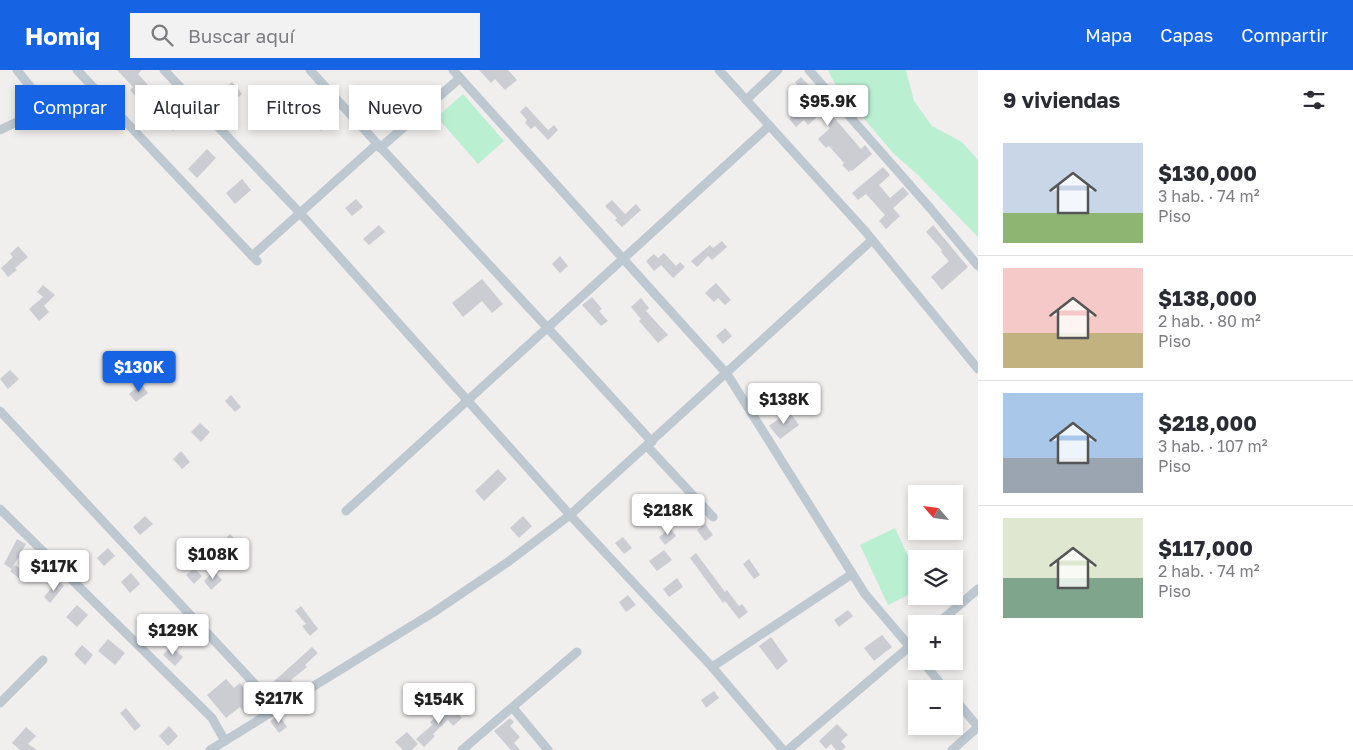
<!DOCTYPE html>
<html lang="es">
<head>
<meta charset="utf-8">
<style>
  body { margin:0; font-family:"Golos Text",sans-serif; background:#f2f2f3; color:#2b2b33; height:100vh; display:flex; flex-direction:column; font-size:19px; white-space:nowrap }
  * { box-sizing:border-box; margin:0 }
  p { font-size:16px; color:#7c7c81 }
  .icon { flex:none; width:28px; height:28px; fill:none; stroke:currentColor; stroke-width:2; stroke-linecap:round; stroke-linejoin:round }
  .map { position:relative; flex:1; overflow:hidden }
  .drawer { display:flex; flex-direction:column; background:#fff; width:375px }
  .drawer>* { flex:none }
  .hud { position:absolute; left:15px; top:15px; width:475px; height:45px; display:flex; gap:10px }
  .needle { width:32px; rotate:298deg }
  .controls { position:absolute; left:908px; top:415px; display:grid; gap:10px }
  .controls a { display:grid; place-items:center; width:55px; height:55px; border-radius:0px; background:#fff; box-shadow:0 2px 8px #0003; font-size:25px }
  .price { position:absolute; translate:-50% -42px; padding:0 11px; border-radius:5px; background:#fff; color:#222; font-size:16px; line-height:32px; filter:drop-shadow(0 1px 2px #0008) }
  .price::after { content:''; position:absolute; left:50%; top:30px; width:15px; height:11px; margin-left:-8px; background:inherit; clip-path:polygon(0 0,100% 0,50% 100%) }
  .price.on { background:#1664e3; color:#fff }
  ul { padding:0; list-style:none }
  li { display:flex; align-items:center; gap:15px; height:125px; padding:0 25px }
  li+li { border-top:1px solid #e1e1e2 }
  li span { display:grid; place-items:center; flex:none; width:140px; height:100px; border-radius:0px; color:#555 }
  li>.icon { margin-inline-start:auto }
  span .icon { width:60px; height:60px; fill:#fffc; stroke-width:1 }
  li b { font-size:21px }
  h2 { display:flex; justify-content:space-between; align-items:center; height:60px; padding:0 25px; font-size:21px }
  .pill { padding:0 18px; border-radius:0px; background:#fff; box-shadow:0 2px 8px #0003; font-size:18px; line-height:45px }
  .pill.on { background:#1664e3; color:#fff }
  header { display:flex; align-items:center; gap:30px; box-sizing:border-box; height:70px; padding:0 25px; background:#1664e3; color:#fff }
  header strong { font-size:24px }
  nav { display:flex; gap:28px; margin-inline-start:auto; font-size:18px }
  .search { width:350px; height:45px; background:#f2f2f3; display:flex; align-items:center; gap:12px; box-sizing:border-box; padding:0 18px; border-radius:0px; color:#7c7c81; font-size:19px }
  main { display:flex; flex:1; min-height:0 }
  .map>svg:first-child { display:block }
</style>
</head>
<body>
<header>
<strong>Homiq</strong>
<div class="search"><svg class="icon" aria-label="search" viewBox="0 0 24 24"><circle cx="10" cy="10" r="6"/><path d="M15 15l6 6"/></svg>Buscar aquí</div>
<nav><a>Mapa</a><a>Capas</a><a>Compartir</a></nav>
</header>
<main>
<div class="map">
<svg width="978" height="680" viewBox="0 0 978 680">
  <rect width="100%" height="100%" fill="#f1eeee"/>
  <g fill="#bbefd2">
    <polygon points="828,0 906,0 914,31 932,56 962,72 978,90 978,167 918,105 893,83 835,14"/>
    <polygon points="463,24 504,71 478,94 437,47"/>
    <polygon points="895,458 916,503 916,521 888,535 860,475"/>
  </g>
  <g fill="#cbcdd3">
    <polygon points="117,0 142,0 138,4 151,18 138,29 130,20 133,17"/>
    <polygon points="479,0 508,0 517,10 505,20 495,9 491,13"/>
    <polygon points="801,7 820,27 818,29 861,79 865,75 872,84 852,101 851,100 849,102 842,95 844,93 829,76 826,78 818,69 830,58 819,45 808,55 804,50 796,57 789,49 803,36 792,24 798,19 797,18 798,16 795,12"/>
    <polygon points="232,12 242,24 230,34 220,22"/>
    <polygon points="381,16 393,28 395,26 404,35 391,46 381,35 374,42 368,35 375,29 372,25"/>
    <polygon points="526,36 548,60 554,55 558,60 548,70 535,56 531,59 525,53 527,50 520,42"/>
    <polygon points="324,38 334,50 321,61 311,49"/>
    <polygon points="177,41 185,48 173,61 166,54"/>
    <polygon points="207,79 216,88 197,108 188,99"/>
    <polygon points="883,97 890,105 879,115 890,128 903,117 909,124 893,138 900,146 886,159 879,151 885,145 866,124 858,130 852,123"/>
    <polygon points="242,109 251,120 235,134 226,123"/>
    <polygon points="356,129 363,137 352,146 345,138"/>
    <polygon points="612,130 625,144 636,134 641,140 622,157 615,150 617,148 605,136"/>
    <polygon points="379,155 385,162 369,175 363,169"/>
    <polygon points="933,155 968,197 942,220 931,207 949,191 941,182 942,180 926,162"/>
    <polygon points="722,171 727,177 712,190 708,186 697,197 691,191 710,175 713,178"/>
    <polygon points="18,176 28,187 15,198 17,200 8,207 1,198 13,187 10,184"/>
    <polygon points="664,183 676,196 680,192 685,197 673,208 661,195 654,201 646,191 654,184 658,188"/>
    <polygon points="560,186 568,196 560,203 552,194"/>
    <polygon points="482,209 503,234 492,243 482,231 463,247 452,233"/>
    <polygon points="716,213 731,230 725,235 718,228 714,232 705,223"/>
    <polygon points="43,215 55,225 44,236 49,242 39,251 29,239 43,227 37,222"/>
    <polygon points="592,227 602,239 599,241 608,251 601,256 582,235"/>
    <polygon points="641,228 649,238 646,241 668,265 658,273 639,251 641,249 631,237"/>
    <polygon points="725,258 732,266 723,274 716,266"/>
    <polygon points="10,300 19,309 8,319 0,309"/>
    <polygon points="141,314 148,323 136,332 129,324"/>
    <polygon points="231,325 241,337 235,342 225,331"/>
    <polygon points="789,341 799,355 780,369 769,356"/>
    <polygon points="200,353 210,362 201,372 191,362"/>
    <polygon points="181,381 190,392 182,399 173,389"/>
    <polygon points="498,399 507,409 484,431 475,421"/>
    <polygon points="145,446 153,454 140,465 133,457"/>
    <polygon points="523,446 532,456 519,468 510,458"/>
    <polygon points="705,454 713,465 705,471 697,460"/>
    <polygon points="670,458 676,466 665,475 659,467"/>
    <polygon points="230,464 243,477 235,485 222,472"/>
    <polygon points="623,467 632,478 624,484 615,473"/>
    <polygon points="17,469 26,474 13,497 16,495 25,504 20,509 10,501 12,499 4,494"/>
    <polygon points="108,478 115,486 104,496 97,488"/>
    <polygon points="664,480 672,490 657,501 649,491"/>
    <polygon points="696,483 725,522 727,520 739,536 742,534 748,542 739,549 725,531 723,533 690,488"/>
    <polygon points="749,489 760,505 754,509 743,494"/>
    <polygon points="194,498 202,506 194,514 186,505"/>
    <polygon points="214,501 222,510 211,520 204,511"/>
    <polygon points="131,503 140,514 130,523 121,512"/>
    <polygon points="677,508 683,517 669,527 663,519"/>
    <polygon points="58,510 64,516 50,533 44,527"/>
    <polygon points="628,525 636,535 626,542 619,532"/>
    <polygon points="77,535 88,545 77,557 66,547"/>
    <polygon points="301,536 318,559 310,566 302,556 306,554 295,541"/>
    <polygon points="848,540 853,546 839,557 834,550"/>
    <polygon points="882,565 892,577 874,591 864,578"/>
    <polygon points="771,567 788,591 777,600 759,576"/>
    <polygon points="108,569 125,583 115,595 98,581"/>
    <polygon points="82,575 93,585 85,595 74,584"/>
    <polygon points="171,576 183,587 175,596 163,585"/>
    <polygon points="312,577 318,583 305,595 307,597 291,610 293,613 280,624 271,614"/>
    <polygon points="226,609 234,618 240,613 256,632 244,642 240,637 226,648 207,625"/>
    <polygon points="714,621 719,628 706,638 701,630"/>
    <polygon points="450,635 462,648 453,656 448,650 433,664 435,666 424,677 416,669 432,655 430,652"/>
    <polygon points="126,638 141,656 135,661 120,643"/>
    <polygon points="279,645 287,657 279,663 270,651"/>
    <polygon points="510,648 514,652 510,656 520,667 514,673 520,680 511,680 494,661"/>
    <polygon points="837,654 848,665 841,671 846,677 842,680 836,680 831,674 826,679 819,671"/>
    <polygon points="169,656 178,666 168,676 159,666"/>
    <polygon points="26,657 36,666 28,674 37,680 20,680 12,673"/>
    <polygon points="407,662 418,674 412,680 403,680 395,672"/>
  </g>
  <g fill="none" stroke-linecap="round" stroke-linejoin="round">
    <g stroke="#bec8d1" stroke-width="9">
      <polyline points="17,0 47,38"/>
      <polyline points="77,0 257,191"/>
      <polyline points="164,0 300,143 570,445 712,597 783,680"/>
      <path d="M310,0C423,125 539,247 652,372"/>
      <polyline points="453,0 727,304 865,524 916,584"/>
      <polyline points="719,0 865,161 978,299"/>
      <polyline points="809,0 930,138 978,196"/>
      <polyline points="746,30 778,0"/>
      <polyline points="0,60 91,17"/>
      <polyline points="380,78 460,8"/>
      <polyline points="252,186 377,74"/>
      <polyline points="0,341 278,639"/>
      <polyline points="647,376 713,447"/>
      <polyline points="0,439 212,648 225,671"/>
      <polyline points="346,441 769,56"/>
      <polyline points="937,554 978,519"/>
      <polyline points="922,591 945,619"/>
      <polyline points="712,597 852,504"/>
      <polyline points="954,628 978,657"/>
      <polyline points="0,633 43,590"/>
      <polyline points="513,638 548,680"/>
      <polyline points="210,680 434,542 508,492 570,445 872,170"/>
      <polyline points="462,680 577,582"/>
      <polyline points="788,680 916,571"/>
      <polyline points="952,680 978,657"/>
    </g>
  </g>
</svg>
<div class="controls">
<a><svg class="needle" viewBox="-14 -14 28 28"><path d="M0-13l5 13h-10z" fill="#e53935"/><path d="M0 13l5-13h-10z" fill="#7c7c81"/></svg></a>
<a><svg class="icon" aria-label="layers" viewBox="0 0 24 24"><path d="M12 4l9 5-9 5-9-5zM3 14l9 5 9-5"/></svg></a>
<a>+</a>
<a>−</a>
</div>
<b class="price" style="left:828px;top:57px">$95.9K</b>
<b class="price on" style="left:139px;top:323px">$130K</b>
<b class="price" style="left:784px;top:355px">$138K</b>
<b class="price" style="left:668px;top:466px">$218K</b>
<b class="price" style="left:213px;top:510px">$108K</b>
<b class="price" style="left:54px;top:522px">$117K</b>
<b class="price" style="left:173px;top:586px">$129K</b>
<b class="price" style="left:279px;top:654px">$217K</b>
<b class="price" style="left:439px;top:655px">$154K</b>
<div class="hud">
<a class="pill on">Comprar</a>
<a class="pill">Alquilar</a>
<a class="pill">Filtros</a>
<a class="pill">Nuevo</a>
</div>
</div>
<section class="drawer">
<h2>9 viviendas<svg class="icon" aria-label="filters" viewBox="0 0 24 24"><path d="M4 7h16M4 17h16"/><circle cx="9" cy="7" r="2"/><circle cx="15" cy="17" r="2"/></svg></h2>
<ul>
<li><span style="background:linear-gradient(#c9d6e8 70%,#8fb573 0)"><svg class="icon" aria-label="home" viewBox="0 0 24 24"><path d="M3 11l9-7 9 7M6 9v11h12V9"/></svg></span><div><b>$130,000</b><p>3 hab. · 74 m²</p><p>Piso</p></div></li>
<li><span style="background:linear-gradient(#f6c9c9 65%,#c2b280 0)"><svg class="icon" aria-label="home" viewBox="0 0 24 24"><path d="M3 11l9-7 9 7M6 9v11h12V9"/></svg></span><div><b>$138,000</b><p>2 hab. · 80 m²</p><p>Piso</p></div></li>
<li><span style="background:linear-gradient(#a9c7e8 65%,#9aa5b1 0)"><svg class="icon" aria-label="home" viewBox="0 0 24 24"><path d="M3 11l9-7 9 7M6 9v11h12V9"/></svg></span><div><b>$218,000</b><p>3 hab. · 107 m²</p><p>Piso</p></div></li>
<li><span style="background:linear-gradient(#dfe7d0 60%,#7fa58c 0)"><svg class="icon" aria-label="home" viewBox="0 0 24 24"><path d="M3 11l9-7 9 7M6 9v11h12V9"/></svg></span><div><b>$117,000</b><p>2 hab. · 74 m²</p><p>Piso</p></div></li>
</ul>
</section>
</main>
</body>
</html>
